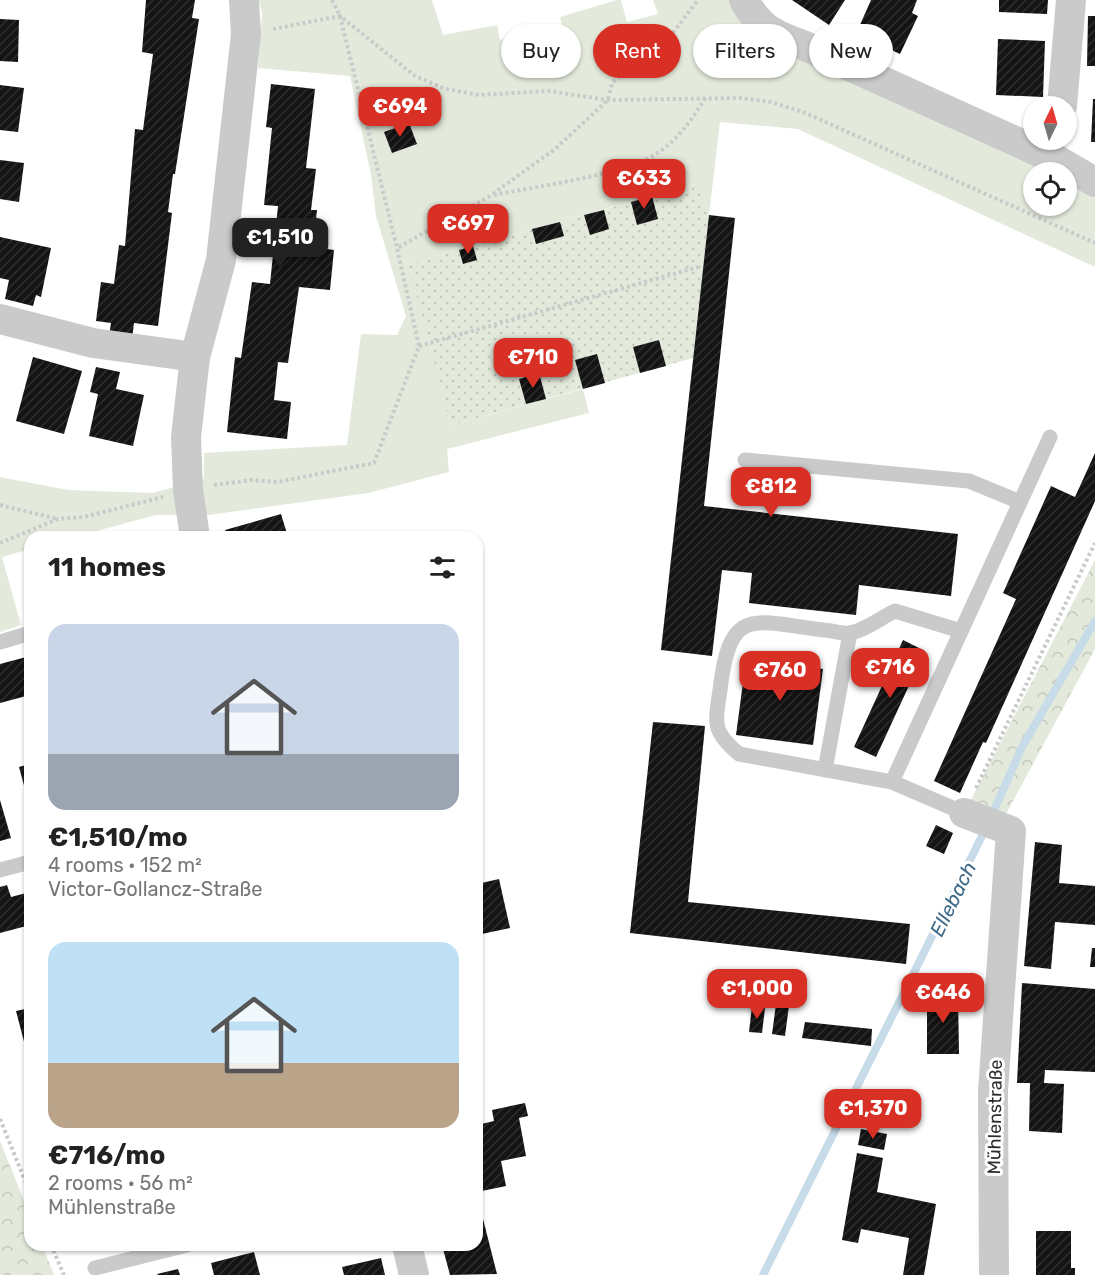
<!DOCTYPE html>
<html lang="en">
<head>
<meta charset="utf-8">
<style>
  body { margin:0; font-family:Rubik,sans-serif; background:#f6f6f6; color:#222; height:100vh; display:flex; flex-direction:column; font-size:22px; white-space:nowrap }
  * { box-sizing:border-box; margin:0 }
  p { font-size:20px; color:#767676 }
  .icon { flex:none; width:33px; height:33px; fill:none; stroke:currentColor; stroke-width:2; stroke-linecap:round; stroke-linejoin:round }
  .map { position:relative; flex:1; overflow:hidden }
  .panel { position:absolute; left:24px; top:531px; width:459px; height:720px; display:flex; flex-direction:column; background:#fff; border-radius:18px; box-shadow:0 2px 4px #0004 }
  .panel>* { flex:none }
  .top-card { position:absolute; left:501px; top:24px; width:504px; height:54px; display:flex; gap:12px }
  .needle { width:39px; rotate:5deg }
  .fabs { position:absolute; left:1023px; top:96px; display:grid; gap:12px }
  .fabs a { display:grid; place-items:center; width:54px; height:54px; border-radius:50%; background:#fff; box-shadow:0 2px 4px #0004; font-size:30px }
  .price { position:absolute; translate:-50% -51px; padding:0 14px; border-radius:12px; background:#d93025; color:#fff; font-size:20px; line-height:39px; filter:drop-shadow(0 2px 3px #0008) }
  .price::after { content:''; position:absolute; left:50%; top:36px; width:18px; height:14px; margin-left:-9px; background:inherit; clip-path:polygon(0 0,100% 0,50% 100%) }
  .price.on { background:#222; color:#fff }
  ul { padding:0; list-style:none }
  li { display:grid; align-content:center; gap:12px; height:318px; padding:0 24px }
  li span { display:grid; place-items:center; height:186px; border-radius:18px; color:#555 }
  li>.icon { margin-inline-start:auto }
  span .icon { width:108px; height:108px; fill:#fffc; stroke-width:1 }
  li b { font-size:26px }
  h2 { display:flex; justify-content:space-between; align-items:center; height:72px; padding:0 24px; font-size:26px }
  .chip { padding:0 21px; border-radius:27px; background:#fff; box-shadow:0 2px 4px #0004; font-size:21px; line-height:54px }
  .chip.on { background:#d93025; color:#fff }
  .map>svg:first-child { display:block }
</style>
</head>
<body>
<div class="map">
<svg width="1095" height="1275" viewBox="0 0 1095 1275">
  <defs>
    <pattern id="forest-crowns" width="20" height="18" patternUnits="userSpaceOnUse" patternTransform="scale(1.5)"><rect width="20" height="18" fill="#e3eadb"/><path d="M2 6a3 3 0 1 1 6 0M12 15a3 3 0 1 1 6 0" fill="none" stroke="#c3c9bc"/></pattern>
    <pattern id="garden-dots" width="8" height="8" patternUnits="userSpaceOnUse" patternTransform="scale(1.5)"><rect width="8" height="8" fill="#e3eadb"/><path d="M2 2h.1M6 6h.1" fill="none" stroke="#c3c9bc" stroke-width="1.8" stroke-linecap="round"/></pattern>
    <pattern id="building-hatch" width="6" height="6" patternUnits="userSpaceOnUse" patternTransform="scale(1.5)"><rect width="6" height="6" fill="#141414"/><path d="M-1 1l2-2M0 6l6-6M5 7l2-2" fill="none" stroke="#2e2e2e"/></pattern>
  </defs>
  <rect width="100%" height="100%" fill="#fff"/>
  <g fill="url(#forest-crowns)">
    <polygon points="1095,560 1095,649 999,827 964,813"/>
    <polygon points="0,1141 30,1215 30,1245 42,1245 54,1275 0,1275"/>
  </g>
  <polygon fill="#e3eadb" points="259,0 432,0 443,35 497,25 500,40 562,26 560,17 617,0 621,0 627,22 658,14 653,0 729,0 1049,172 1034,172 1034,206 1066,206 1067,181 1095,196 1095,267 798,129 720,122 709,215 695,184 409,264 451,425 583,389 589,413 447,449 449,472 368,493 208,515 156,515 74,537 30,537 30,549 2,557 21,625 0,632 0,477 68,490 153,493 204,479 204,453 347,445 361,334 397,335 406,316 376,216 371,175 350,76 258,68 262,13"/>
  <polygon fill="url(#garden-dots)" points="696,184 709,215 693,358 451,425 408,264"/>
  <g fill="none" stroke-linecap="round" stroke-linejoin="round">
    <g stroke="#c8dbe9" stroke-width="8">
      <polyline points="991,817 1022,747 1095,621"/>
      <polyline points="763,1275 986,828"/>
    </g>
  </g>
  <g fill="url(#building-hatch)">
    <polygon points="146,0 195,0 192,18 199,19 175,174 173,174 168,212 172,213 158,326 134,323 132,339 109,336 111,323 96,321 101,282 114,284 119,245 125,246 135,129 143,130 153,54 142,52"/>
    <polygon points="792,0 845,0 829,25"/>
    <polygon points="871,0 917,0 912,13 918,16 900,54 856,34"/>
    <polygon points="999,0 1048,0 1047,14 999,12"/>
    <polygon points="1088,16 1095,16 1095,66 1087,66"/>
    <polygon points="0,19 19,20 18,62 0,61"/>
    <polygon points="998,39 1045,41 1043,97 996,95"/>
    <polygon points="271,84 315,89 306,168 316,169 311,210 317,210 313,247 334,250 330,290 299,287 288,363 278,362 274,400 291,402 287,439 227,432 235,357 241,358 252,282 270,284 278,206 264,205 272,128 266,127"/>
    <polygon points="0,85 24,88 18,132 0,130"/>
    <polygon points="1093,99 1095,99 1095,142 1091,142"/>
    <polygon points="409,123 417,144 392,153 384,132"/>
    <polygon points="0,160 24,163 19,202 0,199"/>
    <polygon points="652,196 658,219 637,225 631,202"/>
    <polygon points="604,210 609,229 590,235 584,215"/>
    <polygon points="709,215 735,218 704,506 958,534 951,596 859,585 856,615 749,603 752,573 722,570 712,656 661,650"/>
    <polygon points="560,222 564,236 536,244 532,229"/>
    <polygon points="0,237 51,248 41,297 36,295 33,306 5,299 9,280 0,278"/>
    <polygon points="473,246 477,260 463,264 459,250"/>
    <polygon points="659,340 666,366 640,373 633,347"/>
    <polygon points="597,354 605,383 583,389 575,360"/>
    <polygon points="33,357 82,371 64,434 16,421"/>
    <polygon points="96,367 120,372 116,389 144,395 133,446 89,436 98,394 90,392"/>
    <polygon points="539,373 546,399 526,404 519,379"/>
    <polygon points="1095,453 1095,501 986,743 983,742 960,793 934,781 1016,599 1003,593 1051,486 1075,497"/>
    <polygon points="281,514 288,537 227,537 225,530"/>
    <polygon points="128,531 130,537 108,537 108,536"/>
    <polygon points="903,640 925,651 876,757 854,747"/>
    <polygon points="30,656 30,695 0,703 0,664"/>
    <polygon points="746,660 823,669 813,745 736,735"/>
    <polygon points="653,722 705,726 688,902 910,924 906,964 630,933"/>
    <polygon points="30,764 30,788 25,789 19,767"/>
    <polygon points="0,800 11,838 0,841"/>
    <polygon points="936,825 953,833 944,854 926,846"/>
    <polygon points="1035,842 1062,845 1059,883 1095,886 1095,925 1055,922 1051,969 1024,966"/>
    <polygon points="499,879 510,928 477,935 477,884"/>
    <polygon points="7,885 11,897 30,892 30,925 0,933 0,887"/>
    <polygon points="1092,948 1095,948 1095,967 1090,967"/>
    <polygon points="779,982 792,983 785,1036 772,1034"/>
    <polygon points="1022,983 1095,989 1095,1072 1045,1070 1044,1083 1064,1084 1062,1133 1029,1131 1030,1083 1017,1083"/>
    <polygon points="927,993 958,993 959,1054 927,1054"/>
    <polygon points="752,1006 765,1008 762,1033 749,1032"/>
    <polygon points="30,1008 30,1052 27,1053 16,1011"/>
    <polygon points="805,1022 872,1029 871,1046 802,1038"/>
    <polygon points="525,1103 528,1116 519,1118 526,1156 501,1161 506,1186 477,1192 477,1125 494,1121 492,1110"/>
    <polygon points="861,1129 887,1134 884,1150 858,1145"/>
    <polygon points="857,1153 883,1158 877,1192 936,1204 924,1275 903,1275 909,1238 861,1229 858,1243 842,1240"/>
    <polygon points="483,1219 497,1274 450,1275 442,1245 477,1245 477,1221"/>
    <polygon points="1036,1231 1071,1231 1071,1268 1075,1268 1075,1275 1036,1275"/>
    <polygon points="254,1252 260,1275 214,1275 211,1263"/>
    <polygon points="381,1258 385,1275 344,1275 342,1267"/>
    <polygon points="178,1269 180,1275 158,1275 157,1274"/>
  </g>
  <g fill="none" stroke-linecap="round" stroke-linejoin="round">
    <g stroke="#cacaca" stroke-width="4" stroke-dasharray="3 3" stroke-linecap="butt">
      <polyline points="332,0 340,16 397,248"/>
      <polyline points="273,29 340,16 415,76 446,89 479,95 548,91 608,100 741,98 771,102 803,112 1095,243"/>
      <path d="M494,195C538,186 617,176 654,155C678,141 692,119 706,97"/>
      <polyline points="419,346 698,267"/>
      <polyline points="214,485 252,480 277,482 374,463 419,346 397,248 490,196 555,149 608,100 612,83 627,69 666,42 698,0"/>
      <polyline points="0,505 58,519"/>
      <polyline points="0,543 58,519 84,517 163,497"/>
      <polyline points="976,788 1095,543"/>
      <polyline points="0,1119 30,1193"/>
      <polyline points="51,1245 64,1275"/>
    </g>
    <g stroke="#cacaca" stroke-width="15">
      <polyline points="745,460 969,481 1020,502"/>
      <polyline points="0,642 30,633"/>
      <polyline points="825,770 850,633"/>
      <path d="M892,782L739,754C712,731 715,724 720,690C730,606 751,621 823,630C831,630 842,634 850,633C864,631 882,617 895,611L961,631"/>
      <polyline points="964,813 892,782 1050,437"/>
      <polyline points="0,870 30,862"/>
      <polyline points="95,1268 187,1245"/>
    </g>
    <g stroke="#cacaca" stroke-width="30">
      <path d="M744,0C760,29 773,34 803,45L1057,160L1095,182"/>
      <polyline points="1062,106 1071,0"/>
      <polyline points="0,319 93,343 195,357"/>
      <polyline points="195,537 188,490 186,437 195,357 221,260 246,34 244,0"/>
      <polyline points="964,813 1011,831 993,1091 994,1275"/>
      <polyline points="407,1245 414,1275"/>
    </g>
  </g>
  <g text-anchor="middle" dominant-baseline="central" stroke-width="6" stroke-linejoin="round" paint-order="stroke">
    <g font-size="18" fill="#2d2d2d" stroke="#fff">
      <text transform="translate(995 1117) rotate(-89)">Mühlenstraße</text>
    </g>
    <g font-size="20" font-style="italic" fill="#3f6b8b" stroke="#fff">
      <text transform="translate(953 899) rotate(-64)">Ellebach</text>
    </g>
  </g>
</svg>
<div class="fabs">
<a><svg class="needle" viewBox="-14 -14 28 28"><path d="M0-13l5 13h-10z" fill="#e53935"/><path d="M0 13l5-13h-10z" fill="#767676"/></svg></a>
<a><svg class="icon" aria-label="locate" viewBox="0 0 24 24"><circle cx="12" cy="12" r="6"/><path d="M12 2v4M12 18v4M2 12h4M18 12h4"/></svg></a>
</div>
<b class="price" style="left:400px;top:138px">€694</b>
<b class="price" style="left:644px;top:210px">€633</b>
<b class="price" style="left:468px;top:255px">€697</b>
<b class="price on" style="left:280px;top:269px">€1,510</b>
<b class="price" style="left:533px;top:389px">€710</b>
<b class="price" style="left:771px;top:518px">€812</b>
<b class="price" style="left:890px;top:699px">€716</b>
<b class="price" style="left:780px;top:702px">€760</b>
<b class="price" style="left:757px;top:1020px">€1,000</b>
<b class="price" style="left:943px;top:1024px">€646</b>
<b class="price" style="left:873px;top:1140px">€1,370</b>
<div class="top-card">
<a class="chip">Buy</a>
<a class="chip on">Rent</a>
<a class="chip">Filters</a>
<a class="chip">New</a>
</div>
<section class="panel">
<h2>11 homes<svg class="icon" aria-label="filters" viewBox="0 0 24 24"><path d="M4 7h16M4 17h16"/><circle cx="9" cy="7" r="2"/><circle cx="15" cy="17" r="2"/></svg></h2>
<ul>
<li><span style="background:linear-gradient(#c9d6e8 70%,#9aa5b1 0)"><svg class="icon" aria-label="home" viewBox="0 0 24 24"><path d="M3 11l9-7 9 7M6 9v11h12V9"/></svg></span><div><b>€1,510/mo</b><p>4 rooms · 152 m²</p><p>Victor-Gollancz-Straße</p></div></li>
<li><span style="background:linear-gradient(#bfe0f5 65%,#b9a48a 0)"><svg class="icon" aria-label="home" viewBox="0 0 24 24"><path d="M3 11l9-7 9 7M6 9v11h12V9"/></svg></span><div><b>€716/mo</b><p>2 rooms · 56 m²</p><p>Mühlenstraße</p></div></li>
</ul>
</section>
</div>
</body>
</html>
